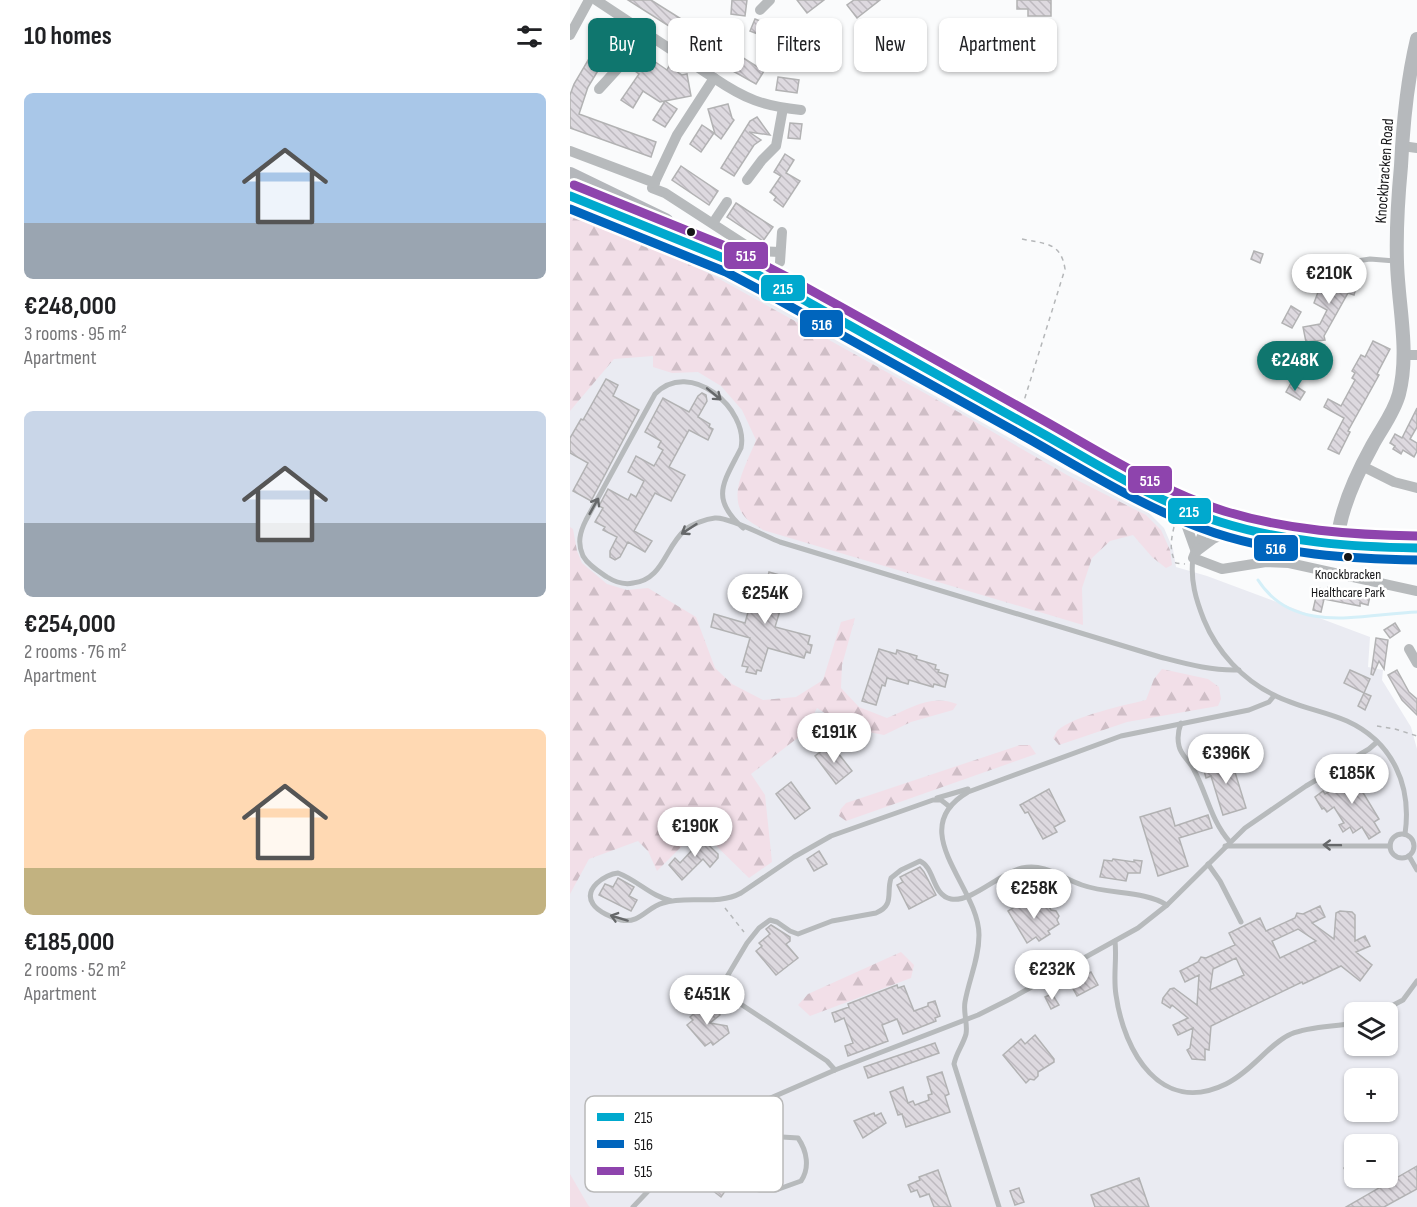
<!DOCTYPE html>
<html lang="en">
<head>
<meta charset="utf-8">
<style>
  body { margin:0; font-family:"Sofia Sans Condensed",sans-serif; background:#f6f6f6; color:#202124; height:100vh; display:flex; flex-direction:column; font-size:22px; white-space:nowrap }
  * { box-sizing:border-box; margin:0 }
  p { font-size:20px; color:#757577 }
  .icon { flex:none; width:33px; height:33px; fill:none; stroke:currentColor; stroke-width:2; stroke-linecap:round; stroke-linejoin:round }
  .map { position:relative; flex:1; overflow:hidden }
  .details { display:flex; flex-direction:column; background:#fff; width:570px }
  .details>* { flex:none }
  .top-card { position:absolute; left:18px; top:18px; width:570px; height:54px; display:flex; gap:12px }
  .fabs { position:absolute; left:774px; top:1002px; display:grid; gap:12px }
  .fabs a { display:grid; place-items:center; width:54px; height:54px; border-radius:9px; background:#fff; box-shadow:0 2px 4px #0004; font-size:30px }
  .price { position:absolute; translate:-50% -51px; padding:0 14px; border-radius:21px; background:#fff; color:#222; font-size:20px; line-height:39px; filter:drop-shadow(0 2px 3px #0008) }
  .price::after { content:''; position:absolute; left:50%; top:36px; width:18px; height:14px; margin-left:-9px; background:inherit; clip-path:polygon(0 0,100% 0,50% 100%) }
  .price.active { background:#0f766e; color:#fff }
  ul { padding:0; list-style:none }
  li { display:grid; align-content:center; gap:12px; height:318px; padding:0 24px }
  li span { display:grid; place-items:center; height:186px; border-radius:9px; color:#555 }
  li>.icon { margin-inline-start:auto }
  span .icon { width:108px; height:108px; fill:#fffc; stroke-width:1 }
  li b { font-size:26px }
  h2 { display:flex; justify-content:space-between; align-items:center; height:72px; padding:0 24px; font-size:26px }
  .tag { padding:0 21px; border-radius:9px; background:#fff; box-shadow:0 2px 4px #0004; font-size:21px; line-height:54px }
  .tag.active { background:#0f766e; color:#fff }
  main { display:flex; flex:1; min-height:0 }
  .map>svg:first-child { display:block }
</style>
</head>
<body>
<main>
<section class="details">
<h2>10 homes<svg class="icon" aria-label="filters" viewBox="0 0 24 24"><path d="M4 7h16M4 17h16"/><circle cx="9" cy="7" r="2"/><circle cx="15" cy="17" r="2"/></svg></h2>
<ul>
<li><span style="background:linear-gradient(#a9c7e8 70%,#9aa5b1 0)"><svg class="icon" aria-label="home" viewBox="0 0 24 24"><path d="M3 11l9-7 9 7M6 9v11h12V9"/></svg></span><div><b>€248,000</b><p>3 rooms · 95 m²</p><p>Apartment</p></div></li>
<li><span style="background:linear-gradient(#c9d6e8 60%,#9aa5b1 0)"><svg class="icon" aria-label="home" viewBox="0 0 24 24"><path d="M3 11l9-7 9 7M6 9v11h12V9"/></svg></span><div><b>€254,000</b><p>2 rooms · 76 m²</p><p>Apartment</p></div></li>
<li><span style="background:linear-gradient(#ffd9b3 75%,#c2b280 0)"><svg class="icon" aria-label="home" viewBox="0 0 24 24"><path d="M3 11l9-7 9 7M6 9v11h12V9"/></svg></span><div><b>€185,000</b><p>2 rooms · 52 m²</p><p>Apartment</p></div></li>
</ul>
</section>
<div class="map">
<svg width="847" height="1207" viewBox="0 0 847 1207">
  <defs>
    <pattern id="forest-firs" width="22" height="20" patternUnits="userSpaceOnUse" patternTransform="scale(1.5)"><rect width="22" height="20" fill="#f2dfe8"/><path d="M5 1l3.5 6h-7zM16 11l3.5 6h-7z" fill="#cfbec6"/></pattern>
    <pattern id="building-back-hatch" width="6" height="6" patternUnits="userSpaceOnUse" patternTransform="scale(1.5)"><rect width="6" height="6" fill="#ddd9df"/><path d="M-1 5l2 2M0 0l6 6M5-1l2 2" fill="none" stroke="#bdb9bf"/></pattern>
  </defs>
  <rect width="100%" height="100%" fill="#fafbfc"/>
  <path fill="#eaebf2" fill-rule="evenodd" d="M0,205L37,219L147,273L498,471L578,512L594,528L603,549L606,567L637,576L800,637L798,667L813,670L812,680L841,727L847,749V1207H0ZM784,1012H818V1046H784ZM784,1078H818V1112H784ZM784,1144H818V1178H784Z"/>
  <polygon fill="#f2dfe8" points="0,1174 18,1205 20,1207 0,1207"/>
  <g fill="url(#forest-firs)">
    <path d="M0,214L107,258L144,276L378,406L497,475L576,515L591,530L600,550L602,565L596,568L582,557L563,535L540,541L522,558L512,588L513,625L193,530C188,526 181,523 177,519C155,498 177,464 186,440L172,410L151,386L128,372L102,373L83,367V356L44,359L0,411Z"/>
    <path d="M0,527L3,529L7,551L12,563L37,584L57,590L78,588L126,617L145,668L162,684L193,700L226,697L253,680L271,622L285,618L272,665L271,688L289,707L317,718C342,708 360,694 387,704L383,710L341,722L314,735L293,731L267,721L247,708L234,733L181,774L195,795L202,862L179,878L129,829L87,871L78,851L68,841L19,859L0,894Z"/>
    <path d="M592,669L638,679L649,687L651,699L648,706L557,722L489,745L483,738C485,735 486,732 488,730C504,716 555,705 576,700L584,679Z"/>
    <polygon points="450,745 460,745 466,754 276,821 269,816 270,810 276,803"/>
    <polygon points="331,952 344,965 341,978 240,1016 228,1005 238,994"/>
  </g>
  <g fill="none" stroke-linecap="round" stroke-linejoin="round">
    <path stroke="#d4eff8" stroke-width="3" d="M688,580C724,636 792,614 847,612"/>
  </g>
  <g fill="url(#building-back-hatch)" stroke="#b2b2b3" stroke-width="1.5" fill-rule="evenodd">
    <polygon points="58,0 81,0 194,71 186,84 163,71 109,34 110,33"/>
    <polygon points="162,0 177,0 175,16 161,14"/>
    <polygon points="227,0 254,0 237,13"/>
    <polygon points="284,0 310,0 287,18 277,5"/>
    <polygon points="447,0 481,0 481,16 458,16 458,9 447,9"/>
    <polygon points="185,19 203,26 198,38 180,31"/>
    <polygon points="40,31 52,39 41,55 38,54 18,87 9,114 86,142 81,157 0,128 0,95 4,84 27,45 30,47"/>
    <polygon points="75,57 78,57 97,70 99,66 112,75 117,74 121,96 95,101 107,109 95,127 83,120 95,101 90,102 73,91 63,108 51,100 69,74 65,71"/>
    <polygon points="208,77 229,80 227,93 206,90"/>
    <polygon points="158,104 162,118 164,120 151,139 145,134 138,109"/>
    <polygon points="187,117 200,135 179,132 191,140 184,145 164,176 151,168 180,121"/>
    <polygon points="220,123 232,124 230,139 218,138"/>
    <polygon points="132,125 144,133 131,152 120,144"/>
    <polygon points="215,154 224,160 216,173 230,181 213,207 204,200 206,197 200,192 211,176 204,172"/>
    <polygon points="111,166 148,191 139,205 102,180"/>
    <polygon points="166,203 203,227 193,241 157,217"/>
    <polygon points="684,251 693,254 690,263 681,259"/>
    <polygon points="754,276 775,282 776,277 788,280 784,295 778,293 754,336 755,340 736,342 733,327 750,324 757,310 744,303"/>
    <polygon points="721,306 731,312 722,328 712,323"/>
    <polygon points="803,341 820,349 807,374 809,375 778,431 780,432 769,454 758,449 774,418 754,407 758,399 771,406 785,380 782,378 785,373 782,371 791,355 795,357"/>
    <polygon points="36,379 48,385 43,396 69,410 21,501 3,491 18,463 0,453 0,438 11,419 13,420"/>
    <polygon points="721,383 735,392 730,400 716,392"/>
    <polygon points="132,393 136,395 137,401 128,417 140,424 139,427 143,429 138,440 119,430 99,467 115,475 101,501 85,493 64,531 82,541 75,552 58,542 50,557 45,560 40,557 40,551 47,537 33,530 35,527 25,522 33,508 29,506 38,489 58,500 61,494 66,497 74,481 58,472 66,456 84,466 93,450 88,447 91,441 75,432 93,398 119,412 128,396"/>
    <polygon points="847,408 847,427 840,439 847,443 847,451 844,457 833,450 831,454 823,449 825,446 820,443 825,434 832,438"/>
    <polygon points="199,572 220,578 205,627 240,636 238,644 242,645 240,653 236,652 234,658 198,648 191,671 187,670 186,674 176,672 178,667 172,666 180,638 141,627 144,614 175,623 180,605 175,604 177,588 194,593"/>
    <polygon points="758,587 800,596 798,605 790,603 790,606 754,599 751,612 743,610 748,588 757,590"/>
    <polygon points="825,623 830,631 820,638 814,630"/>
    <polygon points="806,638 818,640 814,669 809,661 803,675 801,674"/>
    <polygon points="309,649 326,654 327,650 347,656 346,659 366,665 365,669 369,670 368,672 378,675 375,687 364,684 363,687 339,680 338,684 317,678 315,686 312,685 306,705 292,701"/>
    <polygon points="780,670 800,679 794,693 774,683"/>
    <polygon points="827,670 839,692 847,699 847,715 832,700 818,675"/>
    <polygon points="794,693 801,696 795,710 788,706"/>
    <polygon points="261,744 282,771 266,784 245,756"/>
    <polygon points="665,756 669,767 664,769 676,808 653,815 641,776 636,778 633,767"/>
    <polygon points="792,771 801,785 792,791 809,819 804,822 810,832 799,839 792,827 783,833 780,827 773,832 769,825 774,823 764,807 757,812 754,808 752,809 745,797 753,791 755,794"/>
    <polygon points="221,782 240,808 225,819 206,794"/>
    <polygon points="479,789 495,821 484,827 487,832 473,839 458,812 455,813 450,805"/>
    <polygon points="600,808 605,826 638,815 642,828 609,838 618,866 588,876 570,817"/>
    <polygon points="129,836 148,854 148,858 140,867 133,859 112,880 99,865 105,858 110,863 125,847 121,844"/>
    <polygon points="249,851 257,864 244,871 237,859"/>
    <polygon points="543,859 564,862 564,860 572,861 570,873 558,873 556,881 530,877 534,860 542,861"/>
    <polygon points="350,867 354,872 366,895 339,909 327,885 333,882 330,877"/>
    <polygon points="48,878 64,887 59,896 67,900 61,911 29,895 35,884 43,887"/>
    <polygon points="459,898 464,907 475,900 481,910 486,911 489,916 487,920 489,924 478,931 480,934 469,941 466,937 457,943 438,911"/>
    <path d="M750,906L755,917L742,923L764,939L766,913L770,911L782,912L785,915V941L795,936L800,946L786,952L802,965L790,981L771,966L733,984L732,982L641,1026L639,1050L635,1049V1060L622,1059L617,1050L620,1048L623,1028L608,1035L603,1025L618,1018L602,1005L600,1008L592,1003L593,998L600,989L604,988L627,1005L629,975L615,982L610,971L628,962L631,957L636,958L665,945L659,933L690,918L696,931L725,918L727,913L733,914ZM728,929L746,941L710,958L702,941ZM666,958L674,975L640,990L643,969Z"/>
    <polygon points="201,925 220,937 220,941 216,944 228,958 206,975 186,951 192,946 189,943 200,934 196,929"/>
    <polygon points="521,972 528,985 507,996 500,983"/>
    <polygon points="327,985 328,988 334,986 344,1011 358,1006 358,1003 365,1001 370,1016 365,1018 366,1021 333,1034 327,1019 312,1025 318,1041 278,1056 275,1046 283,1043 274,1018 265,1022 262,1013 279,1007 278,1004"/>
    <polygon points="482,994 489,1005 481,1009 475,997"/>
    <polygon points="134,1005 138,1010 143,1006 150,1015 140,1023 157,1026 159,1033 143,1045 141,1042 135,1046 117,1025 123,1020 120,1017"/>
    <polygon points="465,1035 484,1059 484,1062 468,1072 468,1076 464,1080 460,1079 456,1083 433,1055 451,1039 455,1044"/>
    <polygon points="365,1043 369,1053 298,1078 294,1067"/>
    <polygon points="372,1072 379,1094 375,1096 380,1112 336,1127 332,1114 328,1115 320,1092 333,1087 338,1103 343,1101 345,1105 359,1100 358,1095 362,1094 357,1077"/>
    <polygon points="304,1113 305,1116 311,1113 316,1123 293,1138 284,1121"/>
    <polygon points="784,1163 784,1173 778,1176 774,1168"/>
    <polygon points="847,1166 847,1189 814,1207 776,1207"/>
    <polygon points="368,1170 381,1207 364,1207 359,1194 350,1197 347,1190 341,1192 338,1185 350,1180 349,1177"/>
    <polygon points="137,1171 158,1187 151,1197 129,1180"/>
    <polygon points="569,1178 579,1207 525,1207 521,1195"/>
    <polygon points="449,1188 454,1202 445,1205 440,1191"/>
  </g>
  <g fill="none" stroke-linecap="round" stroke-linejoin="round">
    <g stroke="#b5b7b9" stroke-width="1.5" stroke-dasharray="4.5 4.5" stroke-linecap="butt">
      <path d="M452,239C475,244 491,242 495,269L453,404"/>
      <path d="M604,527C601,540 599,551 606,563L615,564"/>
      <polyline points="807,726 825,729 847,736"/>
      <polyline points="155,908 174,932"/>
    </g>
    <g stroke="#b7babc" stroke-width="5">
      <polyline points="737,286 747,267 800,259 825,261"/>
      <path d="M173,528C139,498 154,482 171,448C179,409 120,358 85,394L16,520C10,532 7,543 13,556C18,565 28,571 37,577C45,582 54,585 63,583C93,580 95,547 115,530C122,524 136,519 145,518C159,517 195,536 210,542L590,657C617,664 641,671 669,670"/>
      <path d="M623,558C620,580 626,600 634,620C647,652 673,680 704,695C727,707 754,711 777,721C823,742 842,786 835,834"/>
      <path d="M611,723C608,731 607,738 609,746C611,756 620,761 624,770C637,794 641,821 660,842"/>
      <polyline points="367,798 398,789"/>
      <circle cx="832" cy="846" r="12"/>
      <polyline points="655,846 820,846"/>
      <polyline points="839,856 847,870"/>
      <polyline points="638,864 650,881 671,922"/>
      <path d="M102,901C82,897 67,880 48,873C35,874 13,889 23,904C28,912 43,918 51,920C70,924 77,907 93,903C118,895 147,906 171,893L224,857L261,836L363,800H371L380,807"/>
      <path d="M545,941C547,959 543,977 546,995C554,1052 591,1116 656,1084C681,1072 700,1043 721,1034C741,1026 764,1027 784,1023"/>
      <polyline points="810,1012 833,1000 847,981"/>
      <path d="M265,1070L257,1061L163,999L156,992L155,980L177,943L189,928L200,920L207,922L220,931L228,934L262,921L306,913C325,905 316,893 321,878L331,870L350,861C365,868 362,895 381,899C401,903 430,873 452,868C476,863 491,878 512,885C540,895 573,890 597,905"/>
      <path d="M27,1127L22,1115V1108C34,1098 55,1093 66,1107C72,1115 73,1123 84,1129C98,1136 116,1134 131,1136"/>
      <path d="M142,1129L149,1133L228,1138C237,1151 240,1168 231,1181L206,1190H189"/>
      <polyline points="63,1207 120,1147 131,1136 156,1120 189,1103 265,1070 408,1015 440,999 568,928 597,905 675,828 736,786 799,749 807,742"/>
      <path d="M429,1207L384,1064C386,1053 393,1045 396,1034C398,1024 393,1013 395,1002C399,979 409,959 409,935C409,886 333,830 398,792L551,736L679,710L699,702L704,696"/>
    </g>
    <g stroke="#b7babc" stroke-width="10">
      <polyline points="26,0 144,78 107,135 82,188 95,193 180,248 189,251 210,252"/>
      <polyline points="190,10 200,0"/>
      <polyline points="0,35 19,0"/>
      <path d="M144,78C175,99 193,106 231,110"/>
      <polyline points="29,89 62,53 74,32"/>
      <polyline points="832,146 847,148"/>
      <polyline points="0,151 85,183"/>
      <polyline points="177,180 192,160 206,146 213,108"/>
      <polyline points="143,223 157,202"/>
      <polyline points="210,262 212,232"/>
      <polyline points="834,355 847,355"/>
      <polyline points="792,466 824,482 847,488"/>
      <polyline points="602,508 616,524 626,552"/>
      <polyline points="639,518 623,558 652,569 696,562 719,563 847,591"/>
      <polyline points="627,551 643,539 669,528"/>
      <polyline points="839,649 847,663"/>
    </g>
    <path stroke="#b6b9bc" stroke-width="14" d="M767,545C769,511 786,475 802,446C811,429 824,413 829,394C840,351 828,305 827,262C826,230 828,198 831,166C833,123 837,81 847,39"/>
    <g stroke="#b4b7bb" stroke-width="18">
      <polyline points="0,176 95,222"/>
      <path d="M0,196L161,261L211,287C298,336 385,384 472,433C529,465 587,502 650,522C714,541 781,548 847,548"/>
    </g>
    <g stroke="#fff" stroke-width="14">
      <path id="bus-1" d="M0,196L161,261L211,287C297,335 382,383 468,431C527,464 585,502 650,522C714,542 781,547 847,548"/>
    </g>
    <g stroke="#fff" stroke-width="14">
      <path id="bus-2" d="M0,209L156,272L205,298C290,345 374,392 459,439C519,473 579,511 645,533C710,554 779,559 847,560"/>
    </g>
    <g stroke="#fff" stroke-width="14">
      <path id="bus-3" d="M4,185L165,250L217,277C302,324 386,371 471,419C530,452 588,490 654,511C716,530 782,535 847,536"/>
    </g>
    <use href="#bus-1" stroke="#00a9ce" stroke-width="9"/>
    <use href="#bus-2" stroke="#0065bd" stroke-width="9"/>
    <use href="#bus-3" stroke="#8e44ad" stroke-width="9"/>
  </g>
  <defs><path id="oneway-shaft" d="M-6 0H5M1.5-3L5.5 0L1.5 3" fill="none" stroke-width="1.6" stroke-linecap="round" stroke-linejoin="round" transform="scale(1.5)"/></defs>
  <g stroke="#66686a">
    <use href="#oneway-shaft" transform="translate(144 394) rotate(39)"/>
    <use href="#oneway-shaft" transform="translate(24 506) rotate(-61)"/>
    <use href="#oneway-shaft" transform="translate(119 529) rotate(147)"/>
    <use href="#oneway-shaft" transform="translate(762 845) rotate(-179)"/>
    <use href="#oneway-shaft" transform="translate(49 918) rotate(-163)"/>
  </g>
  <g fill="#151517" stroke="#fff" stroke-width="2">
    <circle cx="121" cy="232" r="5"/>
    <circle cx="778" cy="557" r="5"/>
  </g>
  <g text-anchor="middle" dominant-baseline="central" stroke-width="5" stroke-linejoin="round" paint-order="stroke">
    <g font-size="14" fill="#151517" stroke="#fff">
      <text x="778" y="574">Knockbracken<tspan x="778" dy="18">Healthcare Park</tspan></text>
    </g>
    <g font-size="16" fill="#151517" stroke="#fff">
      <text transform="translate(815 171) rotate(-86)">Knockbracken Road</text>
    </g>
  </g>
  <rect x="15" y="1096" width="198" height="96" rx="9" fill="#fff" stroke="#b9b9b9" stroke-width="1.5"/>
  <rect x="27" y="1113" width="27" height="8" fill="#00a9ce"/>
  <rect x="27" y="1140" width="27" height="8" fill="#0065bd"/>
  <rect x="27" y="1167" width="27" height="8" fill="#8e44ad"/>
  <g font-size="16" fill="#151517">
    <text x="64" y="1123">215</text>
    <text x="64" y="1150">516</text>
    <text x="64" y="1177">515</text>
  </g>
  <g stroke="#fff" stroke-width="2">
    <rect x="153" y="241" width="46" height="29" rx="6" fill="#8e44ad"/>
    <rect x="190" y="274" width="46" height="28" rx="6" fill="#00a9ce"/>
    <rect x="229" y="309" width="45" height="29" rx="6" fill="#0065bd"/>
    <rect x="557" y="465" width="46" height="29" rx="6" fill="#8e44ad"/>
    <rect x="597" y="497" width="45" height="28" rx="6" fill="#00a9ce"/>
    <rect x="683" y="534" width="46" height="28" rx="6" fill="#0065bd"/>
  </g>
  <g font-size="16" text-anchor="middle" font-weight="bold" fill="#fff">
    <text x="176" y="261">515</text>
    <text x="213" y="294">215</text>
    <text x="252" y="330">516</text>
    <text x="580" y="486">515</text>
    <text x="619" y="517">215</text>
    <text x="706" y="554">516</text>
  </g>
</svg>
<div class="fabs">
<a><svg class="icon" aria-label="layers" viewBox="0 0 24 24"><path d="M12 4l9 5-9 5-9-5zM3 14l9 5 9-5"/></svg></a>
<a>+</a>
<a>−</a>
</div>
<b class="price" style="left:759px;top:305px">€210K</b>
<b class="price active" style="left:725px;top:392px">€248K</b>
<b class="price" style="left:195px;top:625px">€254K</b>
<b class="price" style="left:264px;top:764px">€191K</b>
<b class="price" style="left:656px;top:785px">€396K</b>
<b class="price" style="left:782px;top:805px">€185K</b>
<b class="price" style="left:125px;top:858px">€190K</b>
<b class="price" style="left:464px;top:920px">€258K</b>
<b class="price" style="left:482px;top:1001px">€232K</b>
<b class="price" style="left:137px;top:1026px">€451K</b>
<div class="top-card">
<a class="tag active">Buy</a>
<a class="tag">Rent</a>
<a class="tag">Filters</a>
<a class="tag">New</a>
<a class="tag">Apartment</a>
</div>
</div>
</main>
</body>
</html>
